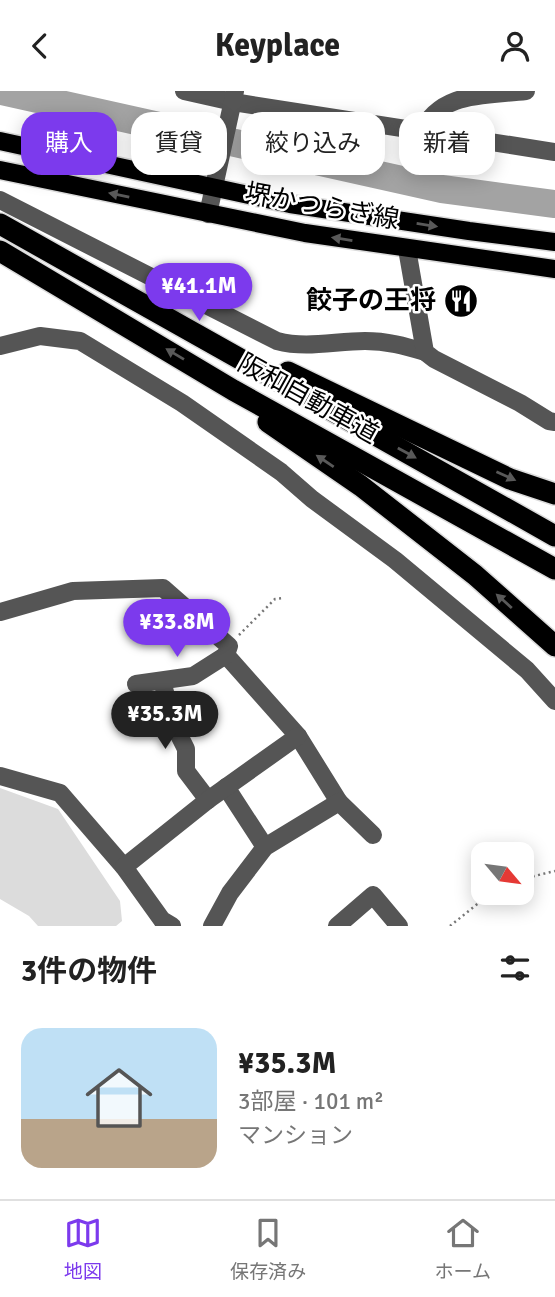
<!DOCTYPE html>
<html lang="ja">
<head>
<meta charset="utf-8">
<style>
  body { margin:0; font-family:Signika,"Noto Sans JP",sans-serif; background:#f2f2f2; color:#222; height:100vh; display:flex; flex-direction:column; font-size:26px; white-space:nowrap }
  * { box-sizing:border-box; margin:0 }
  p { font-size:23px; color:#767676 }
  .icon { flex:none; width:38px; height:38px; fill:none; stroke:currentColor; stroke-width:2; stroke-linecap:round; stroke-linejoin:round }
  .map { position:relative; height:835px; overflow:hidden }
  .side { display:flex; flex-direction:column; background:#fff; flex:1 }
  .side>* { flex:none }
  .banner { position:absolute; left:21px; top:21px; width:514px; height:63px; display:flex; gap:14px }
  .needle { width:46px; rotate:119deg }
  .buttons { position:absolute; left:471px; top:751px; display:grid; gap:14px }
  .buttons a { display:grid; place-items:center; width:63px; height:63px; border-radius:14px; background:#fff; box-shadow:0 4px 18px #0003; font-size:35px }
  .price { position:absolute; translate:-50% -60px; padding:0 16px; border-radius:24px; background:#7c3aed; color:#fff; font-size:23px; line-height:46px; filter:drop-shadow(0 2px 4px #0008) }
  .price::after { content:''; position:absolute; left:50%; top:42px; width:21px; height:16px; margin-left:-10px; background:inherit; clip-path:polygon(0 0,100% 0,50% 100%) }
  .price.selected { background:#222; color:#fff }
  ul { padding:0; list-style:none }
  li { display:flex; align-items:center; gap:21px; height:175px; padding:0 21px }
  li+li { border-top:2px solid #e0e0e0 }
  li span { display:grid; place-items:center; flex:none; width:196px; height:140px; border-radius:21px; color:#555 }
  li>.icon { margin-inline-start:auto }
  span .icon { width:84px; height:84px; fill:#fffc; stroke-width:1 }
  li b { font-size:30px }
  h2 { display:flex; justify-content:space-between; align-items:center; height:84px; padding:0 21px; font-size:30px }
  .chip { padding:0 24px; border-radius:21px; background:#fff; box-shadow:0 4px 18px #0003; font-size:24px; line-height:63px }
  .chip.selected { background:#7c3aed; color:#fff }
  header { display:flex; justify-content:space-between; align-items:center; height:91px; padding:0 21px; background:#fff; font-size:32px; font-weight:800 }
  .dock { display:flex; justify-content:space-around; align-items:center; height:98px; border-top:2px solid #e0e0e0; background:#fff; font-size:19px; color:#767676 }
  .dock a { display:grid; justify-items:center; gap:4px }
  .dock .selected { color:#7c3aed }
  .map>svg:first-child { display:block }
</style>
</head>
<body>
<header><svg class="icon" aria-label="back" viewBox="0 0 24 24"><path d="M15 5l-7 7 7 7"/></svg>Keyplace<svg class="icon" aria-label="person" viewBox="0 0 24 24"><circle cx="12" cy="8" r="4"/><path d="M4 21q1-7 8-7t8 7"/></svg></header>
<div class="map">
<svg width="555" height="835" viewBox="0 0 555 835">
  <rect width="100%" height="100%" fill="#fff"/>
  <polygon fill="#dcdcdc" points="0,697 58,718 120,810 122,830 116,835 38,835 29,825 0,808"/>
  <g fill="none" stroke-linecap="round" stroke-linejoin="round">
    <polyline stroke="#a3a3a3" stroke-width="28" points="2,0 442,98 555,113"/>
    <g stroke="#dbdbdb" stroke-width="21">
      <g id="major">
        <polyline points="0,50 290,113 469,140 555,151"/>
        <polyline points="0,79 305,142 555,178"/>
      </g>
    </g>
    <g stroke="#dbdbdb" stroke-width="24">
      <g id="highway">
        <polyline points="0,133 555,445"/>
        <polyline points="0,160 233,299 555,478"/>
        <polyline points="288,281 510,388 555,403"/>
        <polyline points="268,331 361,395 475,484 555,555"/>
      </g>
    </g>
    <g stroke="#777" stroke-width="2.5" stroke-dasharray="2 3.5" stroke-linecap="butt">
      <polyline points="239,544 275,508 284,507"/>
      <polyline points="522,788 555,780"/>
      <polyline points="450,835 491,802"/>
    </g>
    <g stroke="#555" stroke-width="18">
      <polyline points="184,0 233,11 555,61"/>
      <path d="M421,42C440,0 484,5 526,0"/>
      <path d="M0,109L277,250C307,258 335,250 365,250C387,250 405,255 425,261"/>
      <polyline points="208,123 235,0"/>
      <polyline points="407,158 425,261 434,268 520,312 549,330 555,331"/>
      <polyline points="0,255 40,245 80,250 182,312 281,381 312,408 395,469 527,579 555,610"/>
      <polyline points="0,521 73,500 163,497 229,555 226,564 298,645 339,711"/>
      <polyline points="162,590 174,634 186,658 186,680 208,709"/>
      <polyline points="136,593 193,585 226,564"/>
      <polyline points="0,685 60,702 124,776 162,829 172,835"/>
      <polyline points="226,696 265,756"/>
      <polyline points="124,776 208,709 298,645"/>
      <polyline points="212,835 230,802 265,756 339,711 373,744"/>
      <polyline points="337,835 373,804 399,835"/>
    </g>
    <use href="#major" stroke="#000" stroke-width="18"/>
    <use href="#highway" stroke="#000" stroke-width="21"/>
  </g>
  <defs><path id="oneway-solid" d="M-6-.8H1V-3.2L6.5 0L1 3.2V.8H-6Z" transform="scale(1.75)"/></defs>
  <g fill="#595959">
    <use href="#oneway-solid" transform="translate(119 104) rotate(-168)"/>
    <use href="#oneway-solid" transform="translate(427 134) rotate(9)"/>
    <use href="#oneway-solid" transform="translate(342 148) rotate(-171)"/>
    <use href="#oneway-solid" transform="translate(175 263) rotate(-149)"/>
    <use href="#oneway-solid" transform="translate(407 362) rotate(29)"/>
    <use href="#oneway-solid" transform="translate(325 370) rotate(-146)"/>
    <use href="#oneway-solid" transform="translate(506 385) rotate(24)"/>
    <use href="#oneway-solid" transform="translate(504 510) rotate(-138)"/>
  </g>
  <defs>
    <g id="restaurant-disc" transform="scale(1.75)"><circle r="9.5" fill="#000" stroke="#fff"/><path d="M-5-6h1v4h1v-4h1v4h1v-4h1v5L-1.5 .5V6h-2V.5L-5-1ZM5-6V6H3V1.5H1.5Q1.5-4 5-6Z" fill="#fff"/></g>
  </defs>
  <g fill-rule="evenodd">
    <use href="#restaurant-disc" x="461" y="210"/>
  </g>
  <g text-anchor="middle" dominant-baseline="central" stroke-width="5" stroke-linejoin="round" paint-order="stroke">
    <g font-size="26" fill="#000" stroke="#fff">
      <text transform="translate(322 116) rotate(10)">堺かつらぎ線</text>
      <text transform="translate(308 308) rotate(29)">阪和自動車道</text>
    </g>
    <g font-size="26" font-weight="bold" fill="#000" stroke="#fff" text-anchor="end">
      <text x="436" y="210">餃子の王将</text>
    </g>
  </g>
</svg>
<div class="buttons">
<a><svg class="needle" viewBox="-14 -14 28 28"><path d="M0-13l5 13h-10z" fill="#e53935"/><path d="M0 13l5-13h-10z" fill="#767676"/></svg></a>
</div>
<b class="price" style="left:199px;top:232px">¥41.1M</b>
<b class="price" style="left:177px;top:568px">¥33.8M</b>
<b class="price selected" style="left:165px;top:660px">¥35.3M</b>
<div class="banner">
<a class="chip selected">購入</a>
<a class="chip">賃貸</a>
<a class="chip">絞り込み</a>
<a class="chip">新着</a>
</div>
</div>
<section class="side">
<h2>3件の物件<svg class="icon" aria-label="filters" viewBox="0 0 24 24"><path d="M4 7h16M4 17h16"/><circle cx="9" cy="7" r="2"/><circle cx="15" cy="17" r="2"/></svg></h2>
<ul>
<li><span style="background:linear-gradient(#bfe0f5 65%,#b9a48a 0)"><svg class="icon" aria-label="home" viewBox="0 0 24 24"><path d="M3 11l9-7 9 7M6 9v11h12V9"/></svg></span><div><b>¥35.3M</b><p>3部屋 · 101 m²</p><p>マンション</p></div></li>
</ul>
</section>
<nav class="dock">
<a class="selected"><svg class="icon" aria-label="map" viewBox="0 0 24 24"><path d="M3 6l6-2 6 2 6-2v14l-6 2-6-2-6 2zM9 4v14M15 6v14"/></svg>地図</a>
<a><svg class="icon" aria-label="saved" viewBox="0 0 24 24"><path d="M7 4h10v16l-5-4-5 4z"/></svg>保存済み</a>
<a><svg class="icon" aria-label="home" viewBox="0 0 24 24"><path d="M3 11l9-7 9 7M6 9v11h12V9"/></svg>ホーム</a>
</nav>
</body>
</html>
